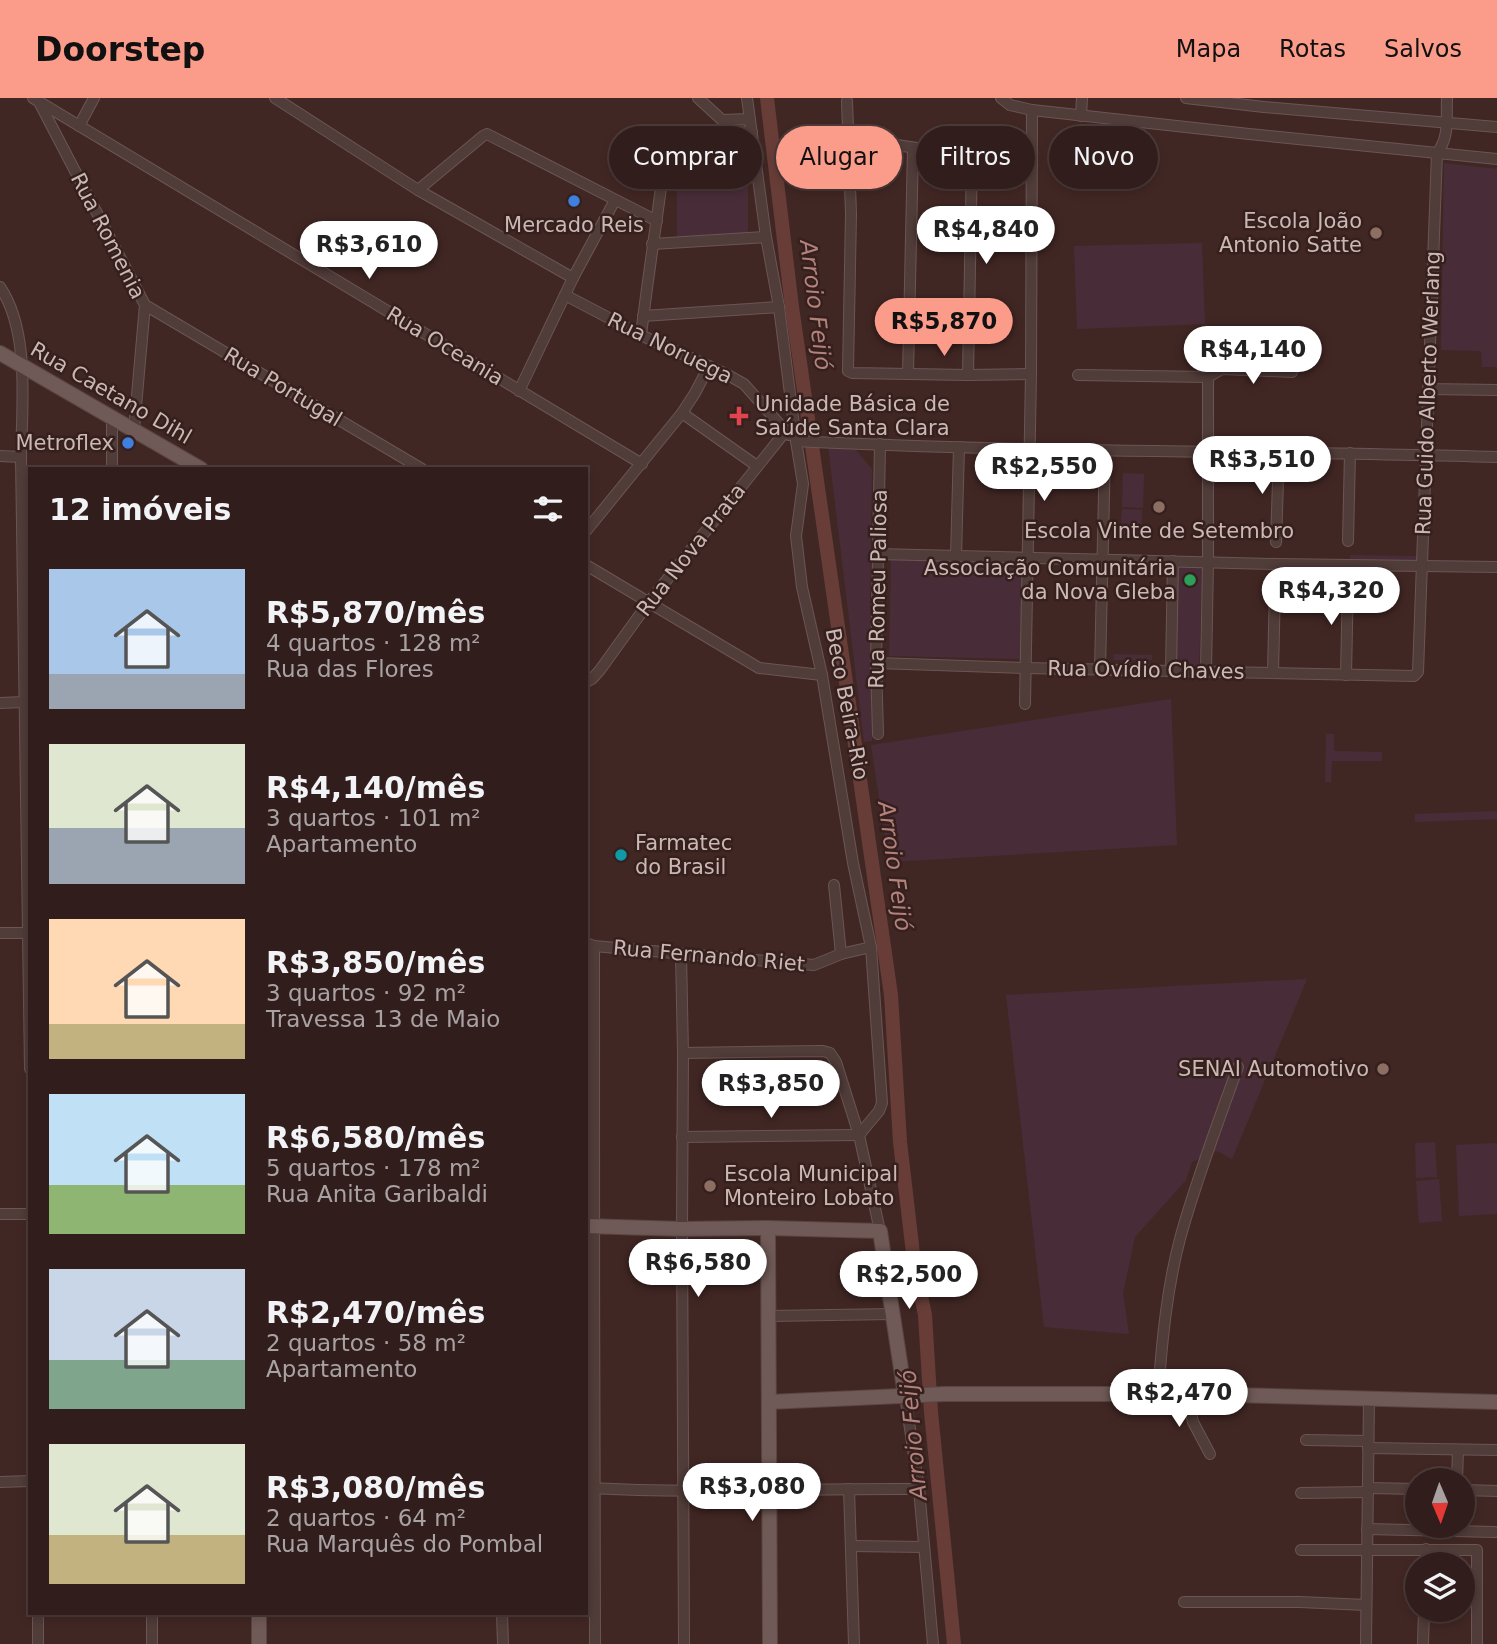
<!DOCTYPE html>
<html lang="pt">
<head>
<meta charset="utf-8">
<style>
  body { margin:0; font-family:"DejaVu Sans",sans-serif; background:#3d2a28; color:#f1f3f6; height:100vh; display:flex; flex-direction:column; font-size:26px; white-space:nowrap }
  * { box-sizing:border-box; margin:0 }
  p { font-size:23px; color:#a8a2a3 }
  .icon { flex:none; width:38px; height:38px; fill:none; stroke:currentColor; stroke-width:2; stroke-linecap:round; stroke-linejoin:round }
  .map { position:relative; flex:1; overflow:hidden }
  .panel { position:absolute; left:28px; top:369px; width:560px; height:1148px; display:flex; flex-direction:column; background:#311d1b; border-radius:0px; box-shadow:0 4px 10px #0003,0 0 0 2px #4c3b3a }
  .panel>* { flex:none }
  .banner { position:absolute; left:609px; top:28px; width:665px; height:63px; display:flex; gap:14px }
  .needle { width:46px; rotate:178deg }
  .buttons { position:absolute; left:1405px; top:1370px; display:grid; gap:14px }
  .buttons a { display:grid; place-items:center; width:70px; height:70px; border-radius:50%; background:#311d1b; box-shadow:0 4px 10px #0003,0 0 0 2px #4c3b3a; font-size:35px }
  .price { position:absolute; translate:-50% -60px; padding:0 16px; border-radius:24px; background:#fff; color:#222; font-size:23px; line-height:46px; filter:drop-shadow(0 2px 4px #0008) }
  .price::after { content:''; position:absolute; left:50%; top:42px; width:21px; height:16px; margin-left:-10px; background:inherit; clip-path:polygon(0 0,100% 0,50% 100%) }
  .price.on { background:#fb9b8a; color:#111 }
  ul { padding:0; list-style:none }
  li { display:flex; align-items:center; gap:21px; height:175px; padding:0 21px }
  li span { display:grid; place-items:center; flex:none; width:196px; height:140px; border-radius:0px; color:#555 }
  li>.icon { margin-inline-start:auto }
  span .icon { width:84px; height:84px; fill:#fffc; stroke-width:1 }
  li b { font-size:30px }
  h2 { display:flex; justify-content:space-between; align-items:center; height:84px; padding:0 21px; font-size:30px }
  .pill { padding:0 24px; border-radius:32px; background:#311d1b; box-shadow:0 4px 10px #0003,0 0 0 2px #4c3b3a; font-size:24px; line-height:63px }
  .pill.on { background:#fb9b8a; color:#111 }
  header { display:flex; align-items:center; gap:42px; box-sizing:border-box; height:98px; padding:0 35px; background:#fb9b8a; color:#111 }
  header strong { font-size:33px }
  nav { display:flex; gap:38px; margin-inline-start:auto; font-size:24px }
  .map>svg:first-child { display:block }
</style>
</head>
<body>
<header>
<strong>Doorstep</strong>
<nav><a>Mapa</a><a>Rotas</a><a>Salvos</a></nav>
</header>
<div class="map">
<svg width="1497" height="1546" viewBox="0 0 1497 1546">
  <rect width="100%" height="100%" fill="#412724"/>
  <g fill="#482d39">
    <rect x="677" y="39" width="71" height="100"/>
    <polygon points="1444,65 1497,71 1497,269 1482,269 1481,253 1441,252"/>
    <polygon points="1202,145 1205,226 1077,231 1074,148"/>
    <polygon points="828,348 856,352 872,371 870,500 872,643 864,644"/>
    <polygon points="1123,375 1144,376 1143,410 1122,409"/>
    <polygon points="1122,411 1142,412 1141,437 1120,436"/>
    <polygon points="1350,457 1418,458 1419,473 1352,471"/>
    <polygon points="891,462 1023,465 1020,561 889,558"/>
    <polygon points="1178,467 1202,468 1199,570 1175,570"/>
    <polygon points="1113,556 1152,557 1152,562 1114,562"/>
    <polygon points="1171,601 1177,747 889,764 871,647"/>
    <polygon points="1326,636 1334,636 1334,653 1382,654 1382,663 1332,663 1331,684 1325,684"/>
    <polygon points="1497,713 1497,721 1415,724 1415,716"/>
    <polygon points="1307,881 1232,1061 1217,1053 1192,1064 1186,1082 1135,1139 1123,1195 1129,1236 1044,1229 1006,897"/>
    <polygon points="1435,1044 1437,1079 1416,1080 1415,1045"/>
    <polygon points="1497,1045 1497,1116 1459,1118 1456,1047"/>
    <polygon points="1439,1081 1442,1123 1419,1125 1416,1083"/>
  </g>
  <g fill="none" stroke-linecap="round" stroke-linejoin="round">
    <polyline stroke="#683d38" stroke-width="14" points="767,0 792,209 891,897 900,1044 914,1164 925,1217 931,1314 954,1546"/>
    <g stroke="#6b5654" stroke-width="12">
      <g id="minor">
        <polyline points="33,0 642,366"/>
        <polyline points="275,0 418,92 573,180"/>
        <polyline points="698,0 722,22 750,21"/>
        <polyline points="747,0 766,139 779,209 796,343 803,386 796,438 802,489 822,577 853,765 871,849 882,1005 879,1013 859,1037"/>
        <polyline points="1001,0 1010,7 1032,12 1249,36 1497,61"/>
        <polyline points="1186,0 1264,9 1497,29"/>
        <polyline points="847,3 851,116 848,273 852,275 968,277 1031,276"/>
        <polyline points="39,4 145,207 134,331"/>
        <polyline points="1081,18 1082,0"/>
        <polyline points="79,28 94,0"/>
        <polyline points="849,40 1032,67"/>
        <path d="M1437,55C1450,39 1446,19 1447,0"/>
        <polyline points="418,92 483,38 487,36 657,123"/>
        <polyline points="652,146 766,139"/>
        <path d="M0,189C30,233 22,307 21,359L30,971"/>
        <polyline points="565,197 645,239 726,276 744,286 789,337"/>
        <polyline points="145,207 422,371"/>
        <polyline points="643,218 779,209"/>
        <path d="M641,237C649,170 660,103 668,36L670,33L752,34"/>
        <polyline points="908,276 913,50"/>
        <polyline points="968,277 972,58"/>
        <polyline points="1078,277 1208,279 1222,271 1292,274"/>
        <polyline points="1428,291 1497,292"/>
        <polyline points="519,293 573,180 615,102"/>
        <polyline points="682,315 757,368"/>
        <polyline points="112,318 112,371"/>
        <path d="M796,343C1029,355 1263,352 1497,359"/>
        <polyline points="0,358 21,359"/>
        <polyline points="586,433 682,315 695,295 709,268"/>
        <polyline points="1348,443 1350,355"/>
        <polyline points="1276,444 1279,353"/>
        <polyline points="877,456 1276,466 1497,469"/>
        <polyline points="956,458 959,349"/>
        <polyline points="586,467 759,570 822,577"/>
        <polyline points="876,565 1025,570 1414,578 1418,574 1437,55"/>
        <polyline points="1100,572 1105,353"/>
        <polyline points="1171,572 1173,463"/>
        <polyline points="1206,573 1208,464 1208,279"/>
        <polyline points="1273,575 1275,487"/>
        <polyline points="1346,577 1348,482"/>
        <polyline points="586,584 592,581 600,572 649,504 785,334"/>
        <polyline points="0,605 24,604"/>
        <polyline points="1025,606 1031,276 1032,12"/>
        <polyline points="878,636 876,565 880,346"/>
        <polyline points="834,787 841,856"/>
        <polyline points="0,835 30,835"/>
        <polyline points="586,845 594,848 814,867 841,856 871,849"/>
        <path d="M594,848C595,1081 593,1313 595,1546"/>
        <polyline points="681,856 683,955 682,1131 684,1546"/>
        <polyline points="683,955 823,953 830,955 836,964 859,1037 880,1133"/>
        <polyline points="682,1039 859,1037"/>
        <polyline points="0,1116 30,1116"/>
        <polyline points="770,1218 892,1216"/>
        <path d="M1158,1296C1162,1243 1167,1188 1181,1137C1197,1080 1218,1024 1238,969"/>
        <polyline points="1192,1296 1191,1315 1193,1324 1210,1356"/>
        <polyline points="905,1297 919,1391 933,1546"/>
        <polyline points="1306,1342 1368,1343"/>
        <polyline points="1368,1350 1497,1352"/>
        <polyline points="1457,1382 1458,1352"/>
        <polyline points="0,1384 30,1383"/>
        <path d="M589,1390C699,1396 809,1390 919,1391"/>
        <polyline points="1368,1390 1418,1391"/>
        <polyline points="849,1391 854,1546"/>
        <polyline points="1463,1392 1497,1393"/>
        <polyline points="1301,1395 1368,1394"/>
        <polyline points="1367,1431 1495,1434"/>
        <polyline points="851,1448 923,1449"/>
        <polyline points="1301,1452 1477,1452 1477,1546"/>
        <polyline points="1426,1466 1426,1451"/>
        <polyline points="1184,1504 1300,1504 1366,1507"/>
        <polyline points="38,1516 38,1546"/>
        <polyline points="152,1516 152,1546"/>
        <polyline points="502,1516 503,1546"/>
        <polyline points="1366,1546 1369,1301"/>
        <polyline points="1423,1546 1424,1512"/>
      </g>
    </g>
    <g stroke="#594542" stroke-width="16">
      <g id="major">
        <polyline points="0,255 201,371"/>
        <polyline points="586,1128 682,1131 768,1130 880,1133 905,1297"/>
        <polyline points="768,1130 770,1546"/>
        <polyline points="769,1304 944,1296 1192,1296 1497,1304"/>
        <polyline points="259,1516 259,1546"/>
      </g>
    </g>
    <use href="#minor" stroke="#503c39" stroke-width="10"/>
    <use href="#major" stroke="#705a57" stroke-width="14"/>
  </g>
  <g fill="#3f7fe0" stroke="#36201e" stroke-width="2.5">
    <circle cx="574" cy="103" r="7"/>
    <circle cx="128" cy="345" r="7"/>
  </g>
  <g fill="#8d6e63" stroke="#36201e" stroke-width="2.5">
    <circle cx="1376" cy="135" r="7"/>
    <circle cx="1159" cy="409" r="7"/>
    <circle cx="1383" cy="971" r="7"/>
    <circle cx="710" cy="1088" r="7"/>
  </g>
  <path fill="#e0444e" stroke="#36201e" stroke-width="2.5" d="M735.5 307.5h7v7h7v7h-7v7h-7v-7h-7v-7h7z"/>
  <circle fill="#2e9e5b" stroke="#36201e" stroke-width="2.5" cx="1190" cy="482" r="7"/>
  <circle fill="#0f9aa8" stroke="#36201e" stroke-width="2.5" cx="621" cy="757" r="7"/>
  <g text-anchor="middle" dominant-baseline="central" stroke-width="5" stroke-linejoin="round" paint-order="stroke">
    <g font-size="21" fill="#cbb8b5" stroke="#36201e" text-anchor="end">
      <text x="1362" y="123">Escola João<tspan x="1362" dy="24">Antonio Satte</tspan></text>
      <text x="574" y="127" text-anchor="middle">Mercado Reis</text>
      <text x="755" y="306" text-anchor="start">Unidade Básica de<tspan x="755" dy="24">Saúde Santa Clara</tspan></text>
      <text x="114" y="345">Metroflex</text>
      <text x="1159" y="433" text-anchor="middle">Escola Vinte de Setembro</text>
      <text x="1176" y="470">Associação Comunitária<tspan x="1176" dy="24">da Nova Gleba</tspan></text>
      <text x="635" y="745" text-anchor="start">Farmatec<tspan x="635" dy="24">do Brasil</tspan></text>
      <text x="1369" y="971">SENAI Automotivo</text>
      <text x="724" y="1076" text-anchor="start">Escola Municipal<tspan x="724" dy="24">Monteiro Lobato</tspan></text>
    </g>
    <g font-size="21" fill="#cbb8b5" stroke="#36201e">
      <text transform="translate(108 138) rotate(63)">Rua Romenia</text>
      <text transform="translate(445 248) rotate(31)">Rua Oceania</text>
      <text transform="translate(670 250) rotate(26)">Rua Noruega</text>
      <text transform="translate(283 289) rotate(31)">Rua Portugal</text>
      <text transform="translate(111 295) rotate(30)">Rua Caetano Dihl</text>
      <text transform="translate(1428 295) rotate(-88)">Rua Guido Alberto Werlang</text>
      <text transform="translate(691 452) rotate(-52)">Rua Nova Prata</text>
      <text transform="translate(878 491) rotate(-89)">Rua Romeu Paliosa</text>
      <text transform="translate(1146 572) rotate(1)">Rua Ovídio Chaves</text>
      <text transform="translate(847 606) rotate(79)">Beco Beira-Rio</text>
      <text transform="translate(709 858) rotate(5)">Rua Fernando Riet</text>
    </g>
    <g font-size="23" font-style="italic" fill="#b3827c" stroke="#36201e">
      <text transform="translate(816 207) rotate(83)">Arroio Feijó</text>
      <text transform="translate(895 768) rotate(82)">Arroio Feijó</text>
      <text transform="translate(913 1337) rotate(-95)">Arroio Feijó</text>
    </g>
  </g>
</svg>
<div class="buttons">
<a><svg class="needle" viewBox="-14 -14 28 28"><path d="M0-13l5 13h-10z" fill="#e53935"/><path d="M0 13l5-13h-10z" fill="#a8a2a3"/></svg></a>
<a><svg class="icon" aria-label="layers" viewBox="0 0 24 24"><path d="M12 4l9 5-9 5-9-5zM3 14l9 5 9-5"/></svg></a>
</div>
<b class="price" style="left:986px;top:168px">R$4,840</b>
<b class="price" style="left:369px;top:183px">R$3,610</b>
<b class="price on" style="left:944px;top:260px">R$5,870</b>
<b class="price" style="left:1253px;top:288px">R$4,140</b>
<b class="price" style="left:1262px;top:398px">R$3,510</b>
<b class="price" style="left:1044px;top:405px">R$2,550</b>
<b class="price" style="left:1331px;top:529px">R$4,320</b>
<b class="price" style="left:771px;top:1022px">R$3,850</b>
<b class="price" style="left:698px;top:1201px">R$6,580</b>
<b class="price" style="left:909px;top:1213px">R$2,500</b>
<b class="price" style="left:1179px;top:1331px">R$2,470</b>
<b class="price" style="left:752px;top:1425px">R$3,080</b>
<div class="banner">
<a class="pill">Comprar</a>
<a class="pill on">Alugar</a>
<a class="pill">Filtros</a>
<a class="pill">Novo</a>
</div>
<section class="panel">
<h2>12 imóveis<svg class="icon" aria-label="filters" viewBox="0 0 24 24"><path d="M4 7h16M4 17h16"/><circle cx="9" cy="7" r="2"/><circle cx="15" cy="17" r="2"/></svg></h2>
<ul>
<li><span style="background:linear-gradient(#a9c7e8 75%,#9aa5b1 0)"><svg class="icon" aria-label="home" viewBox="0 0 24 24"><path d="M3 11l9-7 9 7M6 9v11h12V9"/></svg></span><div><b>R$5,870/mês</b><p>4 quartos · 128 m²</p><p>Rua das Flores</p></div></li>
<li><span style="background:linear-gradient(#dfe7d0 60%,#9aa5b1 0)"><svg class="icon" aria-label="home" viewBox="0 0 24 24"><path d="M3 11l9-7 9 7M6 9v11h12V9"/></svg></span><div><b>R$4,140/mês</b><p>3 quartos · 101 m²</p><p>Apartamento</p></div></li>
<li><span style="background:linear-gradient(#ffd9b3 75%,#c2b280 0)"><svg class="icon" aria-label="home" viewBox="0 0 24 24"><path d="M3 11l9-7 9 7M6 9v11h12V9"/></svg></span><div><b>R$3,850/mês</b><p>3 quartos · 92 m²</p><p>Travessa 13 de Maio</p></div></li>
<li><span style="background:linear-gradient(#bfe0f5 65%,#8fb573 0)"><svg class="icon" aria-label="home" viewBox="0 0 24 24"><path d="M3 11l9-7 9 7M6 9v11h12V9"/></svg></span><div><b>R$6,580/mês</b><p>5 quartos · 178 m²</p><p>Rua Anita Garibaldi</p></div></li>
<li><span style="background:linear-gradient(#c9d6e8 65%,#7fa58c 0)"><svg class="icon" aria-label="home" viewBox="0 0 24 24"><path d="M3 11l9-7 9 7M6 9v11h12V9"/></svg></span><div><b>R$2,470/mês</b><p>2 quartos · 58 m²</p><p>Apartamento</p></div></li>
<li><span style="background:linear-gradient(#dfe7d0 65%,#c2b280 0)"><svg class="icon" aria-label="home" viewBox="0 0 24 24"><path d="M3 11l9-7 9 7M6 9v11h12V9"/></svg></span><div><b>R$3,080/mês</b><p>2 quartos · 64 m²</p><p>Rua Marquês do Pombal</p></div></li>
</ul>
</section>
</div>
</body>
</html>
